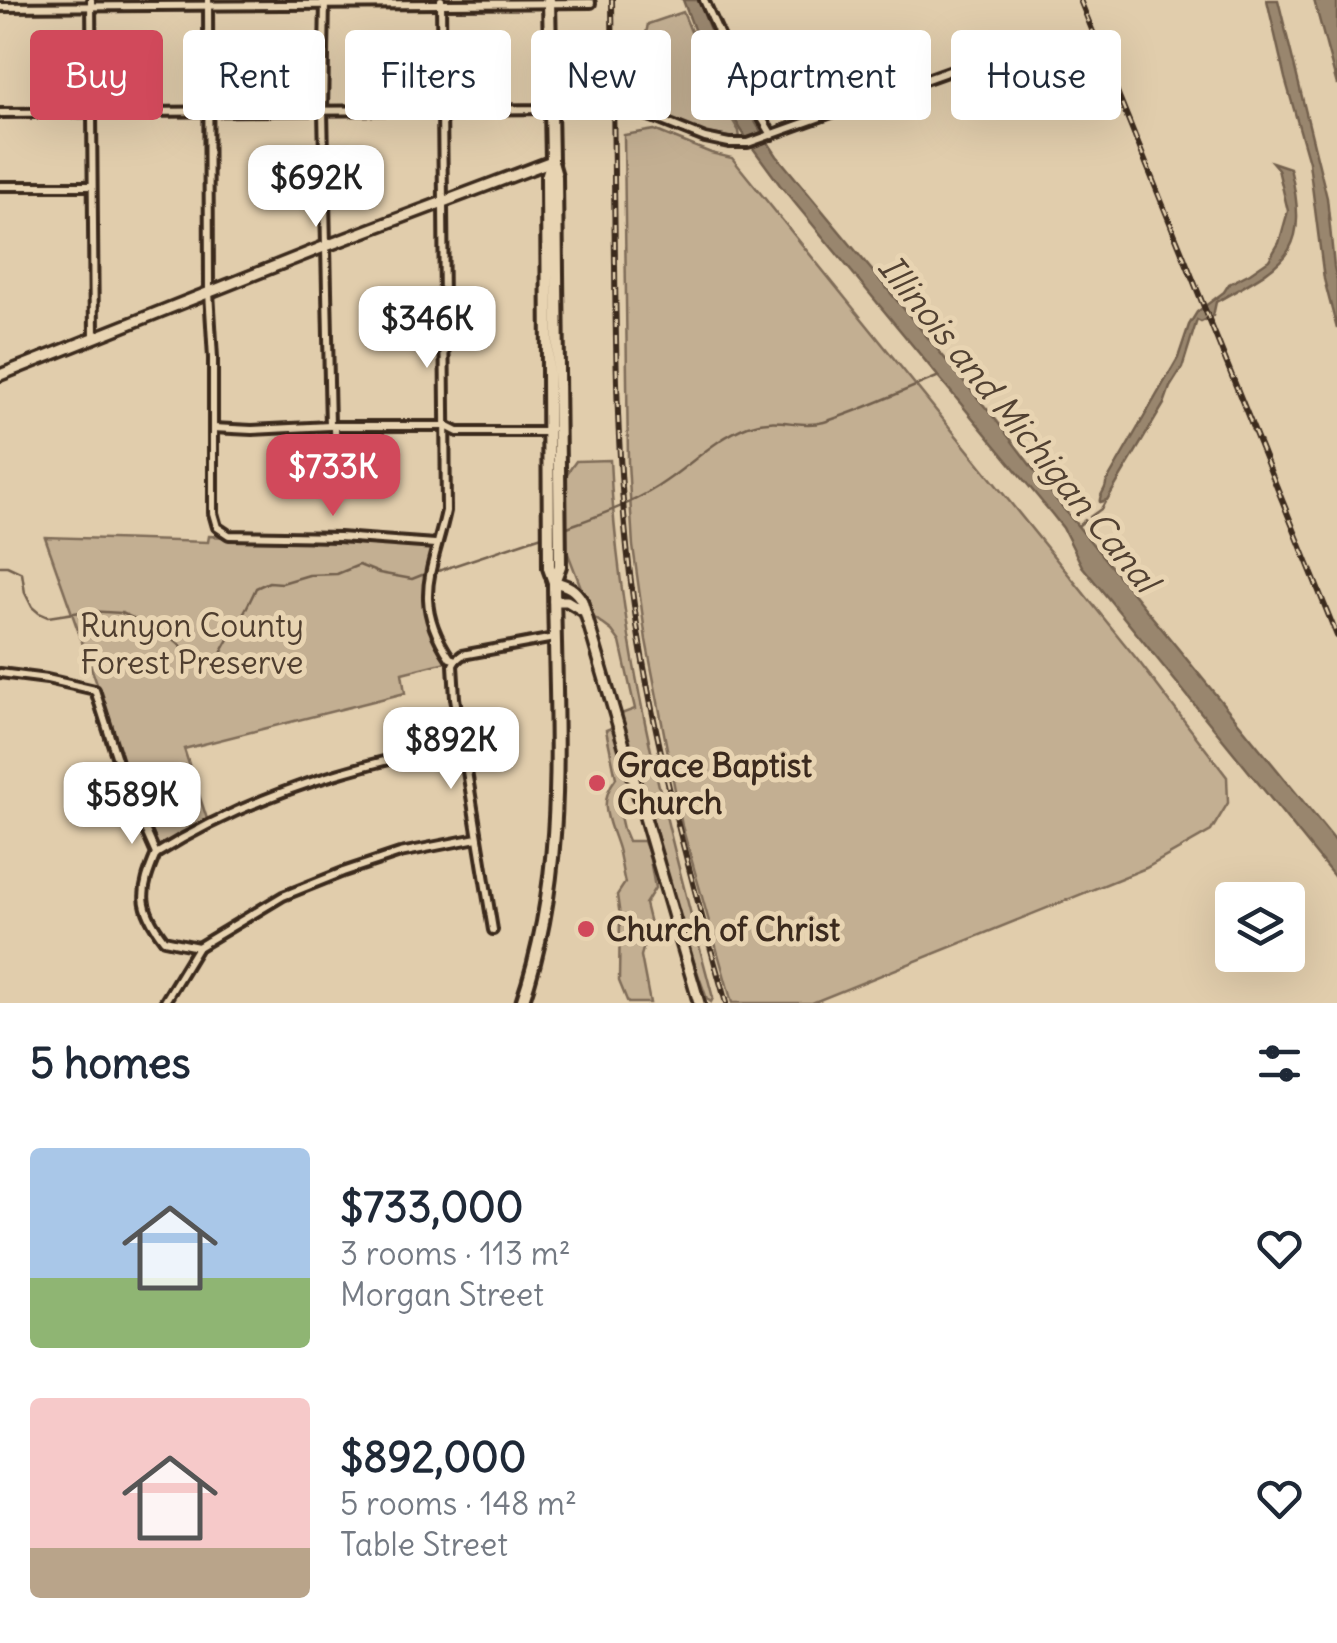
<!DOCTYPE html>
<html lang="en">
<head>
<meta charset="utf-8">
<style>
  body { margin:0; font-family:Delius,sans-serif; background:#f6f6f7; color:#1f2937; height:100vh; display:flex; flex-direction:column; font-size:38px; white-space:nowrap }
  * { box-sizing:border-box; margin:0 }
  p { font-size:32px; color:#747a83 }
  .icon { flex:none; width:55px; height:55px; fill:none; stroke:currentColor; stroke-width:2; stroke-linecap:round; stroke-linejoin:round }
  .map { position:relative; height:1003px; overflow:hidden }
  .side { display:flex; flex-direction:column; background:#fff; flex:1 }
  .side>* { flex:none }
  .guide { position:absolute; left:30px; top:30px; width:1278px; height:90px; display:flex; gap:20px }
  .fabs { position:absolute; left:1215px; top:882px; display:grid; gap:20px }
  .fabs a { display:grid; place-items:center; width:90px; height:90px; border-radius:10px; background:#fff; box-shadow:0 10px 40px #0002; font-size:50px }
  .price { position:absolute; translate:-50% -85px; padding:0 22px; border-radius:20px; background:#fff; color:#222; font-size:32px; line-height:65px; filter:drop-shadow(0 2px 5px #0008) }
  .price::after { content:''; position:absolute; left:50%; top:60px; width:30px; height:22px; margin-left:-15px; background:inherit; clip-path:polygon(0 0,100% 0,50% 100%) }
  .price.active { background:#d1495b; color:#fff }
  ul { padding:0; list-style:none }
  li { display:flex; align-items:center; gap:30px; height:250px; padding:0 30px }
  li span { display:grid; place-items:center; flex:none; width:280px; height:200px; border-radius:10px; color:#555 }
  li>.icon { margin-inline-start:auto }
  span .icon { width:120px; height:120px; fill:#fffc; stroke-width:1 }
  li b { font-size:42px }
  h2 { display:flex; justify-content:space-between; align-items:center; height:120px; padding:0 30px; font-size:42px }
  .tag { padding:0 35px; border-radius:10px; background:#fff; box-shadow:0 10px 40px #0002; font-size:35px; line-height:90px }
  .tag.active { background:#d1495b; color:#fff }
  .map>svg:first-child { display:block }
</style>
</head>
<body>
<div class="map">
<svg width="1337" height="1003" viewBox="0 0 1337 1003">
  <rect width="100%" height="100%" fill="#e1cdac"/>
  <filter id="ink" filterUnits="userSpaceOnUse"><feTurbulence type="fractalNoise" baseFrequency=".01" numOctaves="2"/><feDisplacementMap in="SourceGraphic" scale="20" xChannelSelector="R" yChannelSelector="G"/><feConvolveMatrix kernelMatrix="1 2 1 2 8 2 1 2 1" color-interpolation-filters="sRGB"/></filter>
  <g filter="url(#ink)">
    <g fill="#c3af92" stroke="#7f6c58" stroke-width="2.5">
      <polygon points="683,12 714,88 739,131 740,139 701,132 639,107 641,58 648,24"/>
      <polygon points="654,130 711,153 732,158 1140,663 1227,777 1228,803 1211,831 1146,868 812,1003 732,1003 682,826 646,640 633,546 628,462 624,135"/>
      <path d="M610,460C618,644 666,821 713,998L711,1002L707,999L694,963L621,714L635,709L620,642L612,631L592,616L567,551L566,475L576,461Z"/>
      <path d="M209,536L267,539H338L431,546C424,599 420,614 450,661L402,673L405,693L184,749L210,828L185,839L157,856L126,777L98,687L45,537L208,542Z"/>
      <path d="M611,728L614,731L628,779L627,790L617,803L623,829L628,841H644L649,854L655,888L645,904L650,924L641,956L650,1003H628L619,981L620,916L617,895L625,883C622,872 621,860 618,849C610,822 596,804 616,778L606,730Z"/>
    </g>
    <g fill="#99866e" stroke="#73614e" stroke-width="2.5">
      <path d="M683,0H699C720,60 741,103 777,156L996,420L1059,503L1337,843V880L1082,566L1063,528L1052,514L780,185L750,144L730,112L710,72Z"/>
      <polygon points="1267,0 1278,0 1327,198 1334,267 1337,280 1337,329 1324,279 1309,162 1285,78"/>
      <polygon points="1314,0 1337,0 1337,85"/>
      <path d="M1272,162L1290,168C1311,255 1285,263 1216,302L1213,316L1201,322L1197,320L1182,368L1170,387L1164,404L1107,500L1100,502C1098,495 1106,491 1106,483L1178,358L1189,325L1197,312L1224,292L1229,284L1250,273L1269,260L1279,243L1288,211L1278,169Z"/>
    </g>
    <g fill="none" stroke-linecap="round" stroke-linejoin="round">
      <g stroke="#73614e" stroke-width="2.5">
        <polyline points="1090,517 1101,509 1105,502"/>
        <polyline points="1078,526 1085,520"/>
        <path d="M562,529C599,515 634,504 666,481C694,462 716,438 748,426C778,415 800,429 824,422C863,410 900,392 937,377"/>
        <path d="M0,566H7L22,573L25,593L32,607L39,613L48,617L87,611L122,613L167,634L202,665L213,669C227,640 243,618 256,588L269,582L282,583L309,575L337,574L359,565L379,573L412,579L427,573"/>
        <polyline points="435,572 545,535"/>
      </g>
      <g stroke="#3b2a1e" stroke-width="14">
        <g id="street">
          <polyline points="91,0 94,337"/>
          <polyline points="208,0 209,292 213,358 213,513 217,527 229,535 339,537 435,544"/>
          <polyline points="325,0 323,111 330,426"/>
          <path d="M441,0L446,511C433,571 411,600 450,658L456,660"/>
          <polyline points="704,0 743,87 772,135"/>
          <polyline points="0,7 591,3"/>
          <polyline points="0,113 552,109 613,104 652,117 705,138 729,143 748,143 1036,40"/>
          <polyline points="0,186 92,186"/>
          <polyline points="335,426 336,485"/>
          <polyline points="213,428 252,430 330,426 446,426 458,432 550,432"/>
          <polyline points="456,660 453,665 455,698 493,930"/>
          <polyline points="456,660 462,655 554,638"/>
          <path d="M0,673L47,679L95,690L125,784L156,854C140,892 138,906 164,940L198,947"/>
          <path d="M156,854C247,797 356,763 462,745"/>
          <polyline points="164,1003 198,947 283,896 343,872 400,853 477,838"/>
        </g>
      </g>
      <g stroke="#3b2a1e" stroke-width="16">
        <g id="secondary">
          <polyline points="0,375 326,246 552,161"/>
          <path d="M554,582C568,585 575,589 582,601L699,1003"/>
          <polyline points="554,601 567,601 582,610"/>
        </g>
      </g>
      <g stroke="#3b2a1e" stroke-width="18">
        <g id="primary">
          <polyline points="552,162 556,176 560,566 554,582"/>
          <path d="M522,1003C569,865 555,726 554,582L549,568L547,177L552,161L549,0"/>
        </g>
      </g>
      <use href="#street" stroke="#e8d4b2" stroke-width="6"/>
      <use href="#secondary" stroke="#e8d4b2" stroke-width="9"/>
      <use href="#primary" stroke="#e8d4b2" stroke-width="10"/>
      <g stroke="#3b2a1e" stroke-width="6">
        <g id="rail">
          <path d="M612,0C613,88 614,177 615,265C616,376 618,487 633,598C652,736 688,869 726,1003"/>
          <polyline points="1080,0 1337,636"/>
        </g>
      </g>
      <use href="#rail" stroke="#e8d4b2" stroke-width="2.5" stroke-dasharray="8" stroke-linecap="butt"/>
    </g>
  </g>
  <g fill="#d1495b" stroke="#e8d4b2" stroke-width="4">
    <circle cx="597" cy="783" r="10"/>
    <circle cx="586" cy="929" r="10"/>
  </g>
  <g text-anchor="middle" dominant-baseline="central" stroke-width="10" stroke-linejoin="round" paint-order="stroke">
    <g font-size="32" fill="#4f3e2f" stroke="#e8d4b2">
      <text x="192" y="625">Runyon County<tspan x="192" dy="37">Forest Preserve</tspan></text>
    </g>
    <g font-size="32" font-weight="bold" fill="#3b2a1e" stroke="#e8d4b2" text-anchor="start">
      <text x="617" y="765">Grace Baptist<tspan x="617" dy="37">Church</tspan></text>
      <text x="606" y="929">Church of Christ</text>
    </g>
    <g font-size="35" font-style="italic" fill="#524132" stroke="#e8d4b2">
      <text transform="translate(1019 423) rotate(51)">Illinois and Michigan Canal</text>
    </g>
  </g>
</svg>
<div class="fabs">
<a><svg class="icon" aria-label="layers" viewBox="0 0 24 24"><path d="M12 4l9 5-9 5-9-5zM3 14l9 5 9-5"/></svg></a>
</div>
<b class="price" style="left:316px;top:230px">$692K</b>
<b class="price" style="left:427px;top:371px">$346K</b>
<b class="price active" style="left:333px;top:519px">$733K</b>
<b class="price" style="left:451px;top:792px">$892K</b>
<b class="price" style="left:132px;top:847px">$589K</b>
<div class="guide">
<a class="tag active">Buy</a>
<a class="tag">Rent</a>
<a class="tag">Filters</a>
<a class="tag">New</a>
<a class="tag">Apartment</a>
<a class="tag">House</a>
</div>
</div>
<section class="side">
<h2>5 homes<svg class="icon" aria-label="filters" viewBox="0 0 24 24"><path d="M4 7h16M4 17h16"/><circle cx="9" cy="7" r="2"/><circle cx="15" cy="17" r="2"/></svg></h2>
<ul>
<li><span style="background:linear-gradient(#a9c7e8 65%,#8fb573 0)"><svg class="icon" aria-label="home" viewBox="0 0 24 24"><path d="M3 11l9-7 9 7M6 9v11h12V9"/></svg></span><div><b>$733,000</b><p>3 rooms · 113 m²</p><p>Morgan Street</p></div><svg class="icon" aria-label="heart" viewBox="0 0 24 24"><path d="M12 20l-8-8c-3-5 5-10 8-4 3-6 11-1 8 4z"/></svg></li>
<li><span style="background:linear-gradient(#f6c9c9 75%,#b9a48a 0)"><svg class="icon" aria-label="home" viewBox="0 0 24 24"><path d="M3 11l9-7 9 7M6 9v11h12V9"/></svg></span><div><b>$892,000</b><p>5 rooms · 148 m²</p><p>Table Street</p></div><svg class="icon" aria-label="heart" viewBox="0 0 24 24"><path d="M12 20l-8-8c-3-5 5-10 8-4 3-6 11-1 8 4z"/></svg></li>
</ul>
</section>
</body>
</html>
